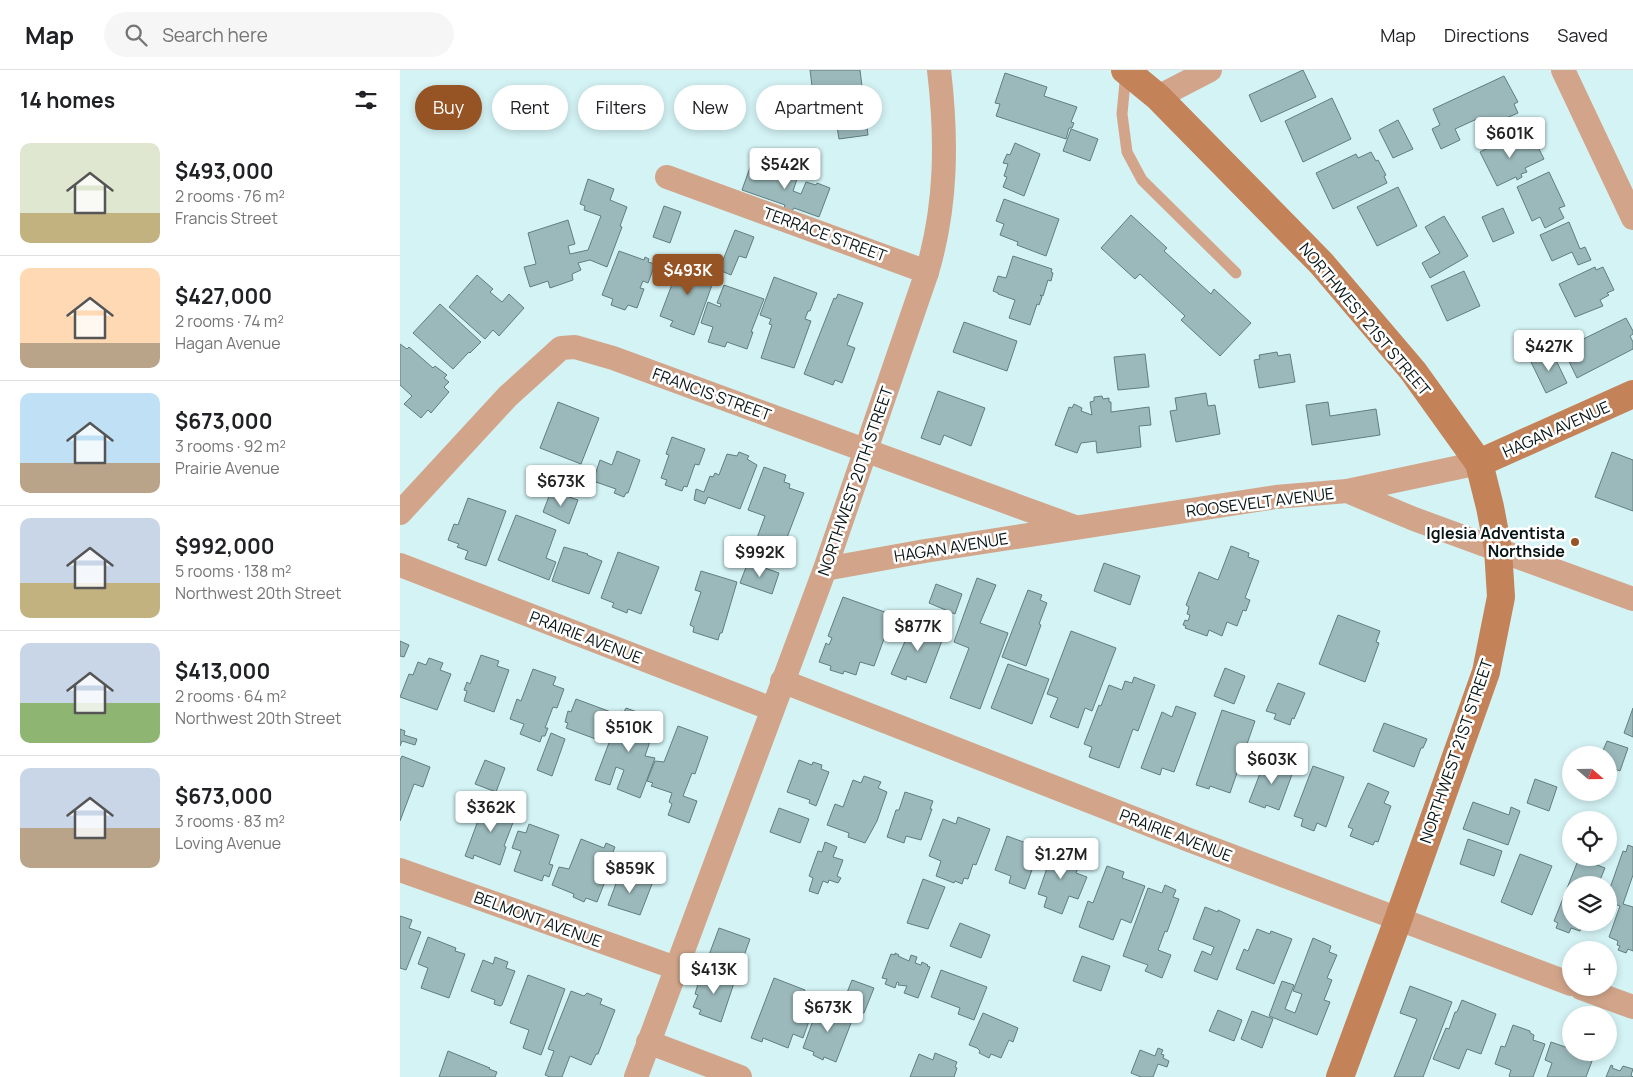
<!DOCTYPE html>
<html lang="en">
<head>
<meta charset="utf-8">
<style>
  body { margin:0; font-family:Manrope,sans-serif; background:#f6f6f6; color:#202124; height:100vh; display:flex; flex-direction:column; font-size:19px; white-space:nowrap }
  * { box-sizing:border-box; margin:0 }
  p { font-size:16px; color:#757577 }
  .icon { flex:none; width:28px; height:28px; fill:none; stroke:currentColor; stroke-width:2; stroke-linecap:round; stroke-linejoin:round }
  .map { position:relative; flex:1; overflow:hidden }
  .details { display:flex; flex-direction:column; background:#fff; width:400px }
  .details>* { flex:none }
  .top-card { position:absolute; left:15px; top:15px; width:475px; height:45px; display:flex; gap:10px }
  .needle { width:32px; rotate:110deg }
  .buttons { position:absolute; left:1162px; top:676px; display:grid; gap:10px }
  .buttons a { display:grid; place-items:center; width:55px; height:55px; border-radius:50%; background:#fff; box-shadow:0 2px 8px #0003; font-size:25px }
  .price { position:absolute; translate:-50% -42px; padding:0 11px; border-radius:5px; background:#fff; color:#222; font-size:16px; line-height:32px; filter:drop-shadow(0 1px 2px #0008) }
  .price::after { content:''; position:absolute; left:50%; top:30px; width:15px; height:11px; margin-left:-8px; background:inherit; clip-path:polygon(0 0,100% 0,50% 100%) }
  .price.selected { background:#965323; color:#fff }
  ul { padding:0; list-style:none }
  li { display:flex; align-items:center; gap:15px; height:125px; padding:0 20px }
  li+li { border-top:1px solid #e0e0e0 }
  li span { display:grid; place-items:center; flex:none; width:140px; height:100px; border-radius:10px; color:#555 }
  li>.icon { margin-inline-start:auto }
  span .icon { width:60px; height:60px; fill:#fffc; stroke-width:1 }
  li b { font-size:21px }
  h2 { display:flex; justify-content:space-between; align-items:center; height:60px; padding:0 20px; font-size:21px }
  .chip { padding:0 18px; border-radius:22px; background:#fff; box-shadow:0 2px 8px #0003; font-size:18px; line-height:45px }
  .chip.selected { background:#965323; color:#fff }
  header { display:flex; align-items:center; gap:30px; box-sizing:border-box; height:70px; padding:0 25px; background:#fff; border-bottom:1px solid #e0e0e0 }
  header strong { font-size:24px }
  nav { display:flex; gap:28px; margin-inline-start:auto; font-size:18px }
  .search { width:350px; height:45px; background:#f6f6f6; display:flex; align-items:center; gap:12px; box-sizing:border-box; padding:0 18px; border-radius:28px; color:#757577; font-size:19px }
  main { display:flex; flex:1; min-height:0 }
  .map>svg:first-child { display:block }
</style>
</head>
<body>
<header>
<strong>Map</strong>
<div class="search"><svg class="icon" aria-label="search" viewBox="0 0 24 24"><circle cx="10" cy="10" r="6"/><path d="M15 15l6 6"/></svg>Search here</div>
<nav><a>Map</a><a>Directions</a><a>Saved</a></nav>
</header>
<main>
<section class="details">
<h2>14 homes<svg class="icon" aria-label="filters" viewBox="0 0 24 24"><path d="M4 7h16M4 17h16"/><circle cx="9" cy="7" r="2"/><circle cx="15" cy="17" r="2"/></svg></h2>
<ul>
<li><span style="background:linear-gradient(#dfe7d0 70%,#c2b280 0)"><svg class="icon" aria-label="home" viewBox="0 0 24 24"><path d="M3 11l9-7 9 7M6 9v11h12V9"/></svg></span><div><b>$493,000</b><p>2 rooms · 76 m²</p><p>Francis Street</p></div></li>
<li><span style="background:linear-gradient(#ffd9b3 75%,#b9a48a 0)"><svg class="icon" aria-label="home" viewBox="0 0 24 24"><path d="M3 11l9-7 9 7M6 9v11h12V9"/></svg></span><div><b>$427,000</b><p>2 rooms · 74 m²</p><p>Hagan Avenue</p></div></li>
<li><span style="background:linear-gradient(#bfe0f5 70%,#b9a48a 0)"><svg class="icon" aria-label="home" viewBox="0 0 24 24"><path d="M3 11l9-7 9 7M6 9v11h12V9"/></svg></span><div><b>$673,000</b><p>3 rooms · 92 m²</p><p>Prairie Avenue</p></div></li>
<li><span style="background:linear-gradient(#c9d6e8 65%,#c2b280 0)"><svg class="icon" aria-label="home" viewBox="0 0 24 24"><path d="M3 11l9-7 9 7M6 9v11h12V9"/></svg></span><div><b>$992,000</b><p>5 rooms · 138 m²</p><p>Northwest 20th Street</p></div></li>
<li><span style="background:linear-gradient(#c9d6e8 60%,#8fb573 0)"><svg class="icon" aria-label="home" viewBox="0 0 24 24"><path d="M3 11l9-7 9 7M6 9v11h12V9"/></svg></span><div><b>$413,000</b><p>2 rooms · 64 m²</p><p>Northwest 20th Street</p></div></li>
<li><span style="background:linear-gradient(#c9d6e8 60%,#b9a48a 0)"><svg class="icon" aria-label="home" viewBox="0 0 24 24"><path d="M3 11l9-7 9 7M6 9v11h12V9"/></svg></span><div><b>$673,000</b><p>3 rooms · 83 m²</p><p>Loving Avenue</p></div></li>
</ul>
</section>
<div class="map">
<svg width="1233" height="1007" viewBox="0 0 1233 1007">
  <rect width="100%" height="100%" fill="#d4f3f5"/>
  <g fill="#9bb9bb" stroke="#617d7f">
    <polygon points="410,0 460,0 468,65 439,69 436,51 425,52 422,23 413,24"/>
    <polygon points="903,0 916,27 861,52 849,25"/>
    <polygon points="605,3 647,17 644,26 677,37 671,52 674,53 672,58 669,58 666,69 596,46 600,34 595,33"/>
    <polygon points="1104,6 1118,32 1114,34 1118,43 1083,58 1079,48 1055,59 1060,70 1041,79 1032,59 1040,55 1033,39"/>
    <polygon points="932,28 951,69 903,92 885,51"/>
    <polygon points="998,50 1013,79 993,88 979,60"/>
    <polygon points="671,59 698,69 690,91 663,81"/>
    <polygon points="1120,62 1129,79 1137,75 1144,89 1125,98 1127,102 1121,104 1122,107 1117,110 1116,107 1097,116 1080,82"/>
    <polygon points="615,73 640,84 624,126 603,117 607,107 604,106 608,94 603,93 607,84 610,85"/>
    <polygon points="971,82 976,91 978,90 986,105 984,106 987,113 933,139 916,103 956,84 958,88"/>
    <polygon points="352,92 397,109 393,121 401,124 406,112 416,115 417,113 430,118 419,147 394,138 392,141 384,138 385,135 342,120"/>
    <polygon points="1149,102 1165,136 1159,138 1164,148 1145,158 1140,147 1132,151 1117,117"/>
    <polygon points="188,109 214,119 210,130 227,137 220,156 222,157 207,197 190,190 178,193 181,200 172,204 173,210 150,218 148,211 130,217 124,197 136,194 128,163 168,150 175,174 168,176 170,184 188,180 201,146 184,140 185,136 180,134"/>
    <polygon points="998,117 1017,156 977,176 957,137"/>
    <polygon points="604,129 659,149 646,186 617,175 618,172 600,165 604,154 596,151"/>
    <polygon points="264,136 281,142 270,173 253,167"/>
    <polygon points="1103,138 1114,163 1093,172 1082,147"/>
    <polygon points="731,145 767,178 764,181 811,224 814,219 851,253 820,286 781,250 785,246 740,204 735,209 701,178"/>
    <polygon points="1044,146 1068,186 1030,208 1022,193 1040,183 1025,157"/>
    <polygon points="1169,152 1180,179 1185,177 1191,190 1178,195 1172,182 1152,191 1140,165"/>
    <polygon points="335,160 354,167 346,188 339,186 331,205 319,200"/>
    <polygon points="219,181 244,190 245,187 249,189 248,192 255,194 248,213 243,211 240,218 244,219 237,238 228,235 225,240 211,235 213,229 202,225"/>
    <polygon points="613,186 652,199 651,202 653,203 651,211 648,210 643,226 640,225 642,227 639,235 637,234 630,255 609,248 615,230 598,224 598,223 593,221 598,206 606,208"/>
    <polygon points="282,188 317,201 294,265 270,256 273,251 260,246"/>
    <polygon points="1195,197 1196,200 1203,197 1214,220 1207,223 1209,225 1200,230 1203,236 1175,247 1159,214"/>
    <polygon points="1064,201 1080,236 1047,251 1031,216"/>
    <polygon points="77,205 93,219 90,222 102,232 109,224 124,238 99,266 93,260 85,269 49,237"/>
    <polygon points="374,207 417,223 410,241 408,241 405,249 411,251 394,298 361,288 372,255 369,254 371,249 360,245"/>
    <polygon points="324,215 364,229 351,262 353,262 347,279 327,272 325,277 308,272 313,257 301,253 308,232 320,237 321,234 317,233"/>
    <polygon points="438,224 463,233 447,275 455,278 442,313 435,310 433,315 404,304 434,228 436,229"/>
    <polygon points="40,234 81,272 70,283 69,282 53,299 13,263"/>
    <polygon points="1226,248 1233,261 1233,264 1230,266 1233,272 1233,279 1177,308 1163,279"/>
    <polygon points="564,252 617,271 607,301 553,282"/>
    <polygon points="0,274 7,279 9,277 33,298 35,296 47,305 44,308 49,312 44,317 49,322 31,343 28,340 21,348 4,334 12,326 0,315"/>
    <polygon points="877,282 878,286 890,284 895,312 859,318 854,290 860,289 859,285"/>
    <polygon points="1152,282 1167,313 1146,323 1131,292"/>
    <polygon points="745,284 749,317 718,320 714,287"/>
    <polygon points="538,321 585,338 571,376 544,365 540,375 521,368"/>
    <polygon points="806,323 808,336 815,335 820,364 776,372 770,341 777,340 775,328"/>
    <polygon points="702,326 703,329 709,328 709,332 711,332 711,342 749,337 751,355 739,356 741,377 697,383 696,371 681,373 677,383 655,375 669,337 672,338 674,334 682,338 681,341 692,345 690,332 694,331 694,327"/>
    <polygon points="158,332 199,348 181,394 140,378"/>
    <polygon points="928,332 930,346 976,339 980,365 912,375 906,335"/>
    <polygon points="272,367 305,379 299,395 295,394 287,417 284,416 282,421 265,415 267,410 261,408 269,385 266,384"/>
    <polygon points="217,381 240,390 228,423 226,423 224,427 214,423 216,419 193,411 200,390 212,395"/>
    <polygon points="339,382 349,386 347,389 357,395 340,439 308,427 305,434 294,430 296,419 304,422 310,406 313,407 315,403 319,405 327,384 337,386"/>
    <polygon points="1212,382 1233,390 1233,441 1195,427"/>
    <polygon points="364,397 386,405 384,412 390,414 389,418 404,423 383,478 357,468 365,446 348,440"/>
    <polygon points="151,421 178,430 169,454 143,442"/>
    <polygon points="68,428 106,441 86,496 65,489 68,481 57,477 59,474 48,470 54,454 58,455"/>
    <polygon points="116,445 156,460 146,488 156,492 149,510 98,490"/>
    <polygon points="831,476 849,483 848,487 859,491 845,528 850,530 846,541 843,540 837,556 827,552 822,566 809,560 807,566 785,558 786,556 783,555 785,550 788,551 790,545 787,544 789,537 786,535 799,502 818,510"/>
    <polygon points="164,477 188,484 187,485 202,491 189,524 152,511"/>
    <polygon points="218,482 259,497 241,544 228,539 227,543 212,537 214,533 201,528"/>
    <polygon points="348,492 379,503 372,524 340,513"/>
    <polygon points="704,493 740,506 730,535 694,521"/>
    <polygon points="301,501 337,512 322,563 320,563 318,570 293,562 294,557 290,555 301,522 295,520"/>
    <polygon points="577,508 596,515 580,553 608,563 580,639 550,628 569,578 554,572"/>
    <polygon points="536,514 562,524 555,544 529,533"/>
    <polygon points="628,520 642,525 640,530 647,533 639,554 641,555 626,596 602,587"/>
    <polygon points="443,527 493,545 492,547 495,548 491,560 488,558 474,596 460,592 456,605 444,601 443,604 430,600 431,596 419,592 426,573 429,575 432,568 428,566"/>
    <polygon points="938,545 980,561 976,572 979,573 965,612 919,594"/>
    <polygon points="515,548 535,556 532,563 543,568 526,613 507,606 506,610 491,604"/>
    <polygon points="671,561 716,578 692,641 685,638 678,658 650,647 658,628 647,624"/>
    <polygon points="0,571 9,575 4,587 0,586"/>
    <polygon points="81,585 99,591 97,596 109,600 94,642 64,631 67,621 64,620 67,612 70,614"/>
    <polygon points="29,588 43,593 40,600 51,604 37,640 0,627 9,604 13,605 18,592 26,595"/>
    <polygon points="608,594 649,609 632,654 591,638"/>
    <polygon points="825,598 845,606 834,634 814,626"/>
    <polygon points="133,599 156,607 153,615 164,619 157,638 153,637 145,658 148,658 145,666 142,666 140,672 120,664 124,654 110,649 117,629 121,631"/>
    <polygon points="734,607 755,615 738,661 733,659 719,698 689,687 692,677 684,674 699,635 701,636 709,615 722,620 725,611 732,613"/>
    <polygon points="878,613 905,623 894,649 892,648 890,655 874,649 876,644 866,641"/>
    <polygon points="176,629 211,642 201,671 166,658 168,653 165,652 168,641 171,642"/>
    <polygon points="776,636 796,643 774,702 762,698 760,705 741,698 762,642 772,647"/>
    <polygon points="226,638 248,646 247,650 256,654 245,686 255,688 240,728 217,719 224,700 216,697 210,715 195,710 221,641 224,642"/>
    <polygon points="1233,638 1233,667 1224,663"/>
    <polygon points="822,640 855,651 830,723 810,716 809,719 796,715"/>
    <polygon points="984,653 1027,669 1023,678 1021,678 1014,697 973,681"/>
    <polygon points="278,656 308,667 295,704 292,703 283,726 297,731 289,753 268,745 272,734 269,732 272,723 251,716 253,713 247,711 255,691 264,692"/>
    <polygon points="0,659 5,661 4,665 17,669 15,675 2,671 0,676"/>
    <polygon points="151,663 165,669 152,706 137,700"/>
    <polygon points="1207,671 1228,678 1220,701 1209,697 1209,685 1201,685"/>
    <polygon points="2,686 30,697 23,717 14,714 0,751 0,690"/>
    <polygon points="866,688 894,699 879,740 866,735 865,738 849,732"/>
    <polygon points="85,690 105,698 96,722 75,714"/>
    <polygon points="399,690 412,695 413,692 422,695 421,699 429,702 416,736 409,733 410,730 387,722"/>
    <polygon points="913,696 944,707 926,757 917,753 914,761 901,756 903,749 894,746"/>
    <polygon points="464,706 481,712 478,718 487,722 477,751 465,773 448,767 449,763 427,755 435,734 443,737 453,710 461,713"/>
    <polygon points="1135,709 1157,717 1149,741 1127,733"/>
    <polygon points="968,713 989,722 984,733 991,736 978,772 975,771 973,775 950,766 953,759 948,757"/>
    <polygon points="505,722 533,731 530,739 532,739 521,770 506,766 504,773 487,767 496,740 499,740"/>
    <polygon points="90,729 112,737 108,748 114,750 104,776 106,777 100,795 74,785 73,789 65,786 83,737 86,738"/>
    <polygon points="1073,732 1109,745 1111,737 1120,741 1108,775 1063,759"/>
    <polygon points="379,738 409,749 400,773 370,762"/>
    <polygon points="558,747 590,759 576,795 573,794 568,809 564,808 562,814 555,811 554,813 536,806 541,791 529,786 543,749 556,754"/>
    <polygon points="129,754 159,765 149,794 153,795 149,807 144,805 142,811 114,801 121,781 112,778 118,761 126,763"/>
    <polygon points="607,766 640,778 625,819 609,813 611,806 595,800"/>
    <polygon points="181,769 204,778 206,773 215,777 213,782 216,783 197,832 186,828 184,832 173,827 174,824 152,815 159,797 169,799"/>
    <polygon points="1068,769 1102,781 1094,806 1060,794"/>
    <polygon points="425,772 437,777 433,787 443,790 437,806 441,808 438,813 429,810 428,813 423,811 418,824 409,821 413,808 409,806 418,781 422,782"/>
    <polygon points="655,775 676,783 673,790 680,793 676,803 687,807 678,829 669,826 662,844 644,837 647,827 638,824"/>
    <polygon points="1228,775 1233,777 1233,805 1223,834 1233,837 1233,881 1228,879 1226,883 1218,880 1220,876 1217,875 1218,871 1209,867 1220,836 1209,832 1209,821 1223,781 1226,782"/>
    <polygon points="1120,784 1152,796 1132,845 1101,832"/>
    <polygon points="1179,788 1205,798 1198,815 1171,815 1171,852 1183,852 1180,861 1171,858 1169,863 1156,858 1158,853 1154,851"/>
    <polygon points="707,796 724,802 722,808 745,816 731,853 721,849 713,870 679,857 688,831 693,833"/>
    <polygon points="220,803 252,814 240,845 208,835"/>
    <polygon points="523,809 545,817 528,859 507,853"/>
    <polygon points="765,815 776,820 773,827 779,829 767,862 765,861 758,880 771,885 762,908 745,901 748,895 723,886 748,818 762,823"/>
    <polygon points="805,837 818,842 818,840 840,850 817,910 794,901 802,881 811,885 814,877 793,869"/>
    <polygon points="0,846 12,850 9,858 21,862 6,900 0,898"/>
    <polygon points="560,853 590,865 581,888 550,876"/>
    <polygon points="319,858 350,869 340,897 309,885"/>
    <polygon points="857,859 870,864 871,861 892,869 874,914 836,899 844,879 848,881"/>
    <polygon points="28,867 56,878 55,881 65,884 49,928 21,918 28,898 18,894"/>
    <polygon points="913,868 931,876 929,882 937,885 927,908 932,910 924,930 930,932 917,965 869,946 882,911 894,915 885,939 895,943 902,924 893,921"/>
    <polygon points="495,883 499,885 498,886 509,891 511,885 517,887 515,893 521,895 522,892 528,895 527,896 530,897 518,928 504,923 507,916 498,915 499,913 497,912 495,918 485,914 487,909 482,908 491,884 495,885"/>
    <polygon points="682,886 710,896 701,921 673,911"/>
    <polygon points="95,887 108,892 106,898 115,901 102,935 100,936 94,934 95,930 71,921 83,890 93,894"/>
    <polygon points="318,900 336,907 321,952 299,944 301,940 293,937 298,925 295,924 298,914 301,915 305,905 315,908"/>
    <polygon points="541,900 587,917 574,950 558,944 560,938 531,927"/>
    <polygon points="128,905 165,919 141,985 123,978 129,960 110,953"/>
    <polygon points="374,908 405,920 395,946 409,951 403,968 393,964 388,978 363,968 362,972 351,968"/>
    <polygon points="452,910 474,918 464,943 442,935"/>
    <polygon points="1010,916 1052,932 1023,1007 994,1007 1017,949 1000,943"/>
    <polygon points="171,921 184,926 187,923 202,929 200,934 215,940 198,984 196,984 191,995 170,986 162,1007 150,1007 145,1005 154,981 148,979"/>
    <polygon points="1062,930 1096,944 1081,984 1067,979 1059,999 1033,989 1046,958 1049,959 1055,942 1057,942"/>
    <polygon points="419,934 453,948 436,992 424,987 423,990 413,985 414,982 403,978"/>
    <polygon points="818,940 842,950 834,971 809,961"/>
    <polygon points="852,941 873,949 862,978 841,969"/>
    <polygon points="583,943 618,958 613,972 609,970 601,988 591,984 589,988 579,983 580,981 577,978 569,975"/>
    <polygon points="1113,955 1130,961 1130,963 1134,965 1133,970 1145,974 1133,1007 1110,1007 1109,1006 1111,1000 1095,994 1101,976 1105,977"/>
    <polygon points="1151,972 1171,979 1171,982 1195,983 1186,1007 1147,1007 1152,993 1145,990"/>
    <polygon points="758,978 763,980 761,984 764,985 763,988 769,991 767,997 758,994 753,1007 741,1007 731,1003 740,980 755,986"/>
    <polygon points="48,981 90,998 89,999 97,1002 95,1007 39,1007"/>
    <polygon points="535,983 557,992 555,997 557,998 554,1007 510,1007 519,984 533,990"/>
    <polygon points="1211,995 1213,996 1212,998 1220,1001 1223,996 1233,999 1231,1005 1233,1007 1206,1007"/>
  </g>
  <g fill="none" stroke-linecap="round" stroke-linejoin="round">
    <polyline stroke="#d2a58a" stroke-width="11" points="726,2 722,44 727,82 742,110 836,203"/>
    <g stroke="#d2a58a" stroke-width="24">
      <polyline points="1163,0 1233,148"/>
      <polyline points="758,27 810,0"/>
      <polyline points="267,107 527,202"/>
      <polyline points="947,421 1079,393"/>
      <polyline points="0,443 108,326 161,278 175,277 213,288 675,457"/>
      <polyline points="0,495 372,639"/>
      <polyline points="425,499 525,481 876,427 947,421 1014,449 1233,529"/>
      <polyline points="382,611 789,770 1171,914"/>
      <polyline points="0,800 276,898"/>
      <polyline points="1181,918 1233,937"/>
      <polyline points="248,972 340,1007"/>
      <path d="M236,1007L425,499L527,202C547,135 547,68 539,0"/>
    </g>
    <g stroke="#c38257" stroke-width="28">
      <polyline points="725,0 758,27 921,193 1013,301 1079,393 1090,437 1098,479 1101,527 1086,602 998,850 940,1007"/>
      <polyline points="1079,393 1233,324"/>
    </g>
  </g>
  <circle fill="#965323" stroke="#fff" stroke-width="2" cx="1175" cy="472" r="5"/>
  <g text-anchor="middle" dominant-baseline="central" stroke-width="5" stroke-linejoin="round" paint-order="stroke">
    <g font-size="16" fill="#081414" stroke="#fff">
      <text transform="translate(425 164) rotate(20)">TERRACE STREET</text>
      <text transform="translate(965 249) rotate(50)">NORTHWEST 21ST STREET</text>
      <text transform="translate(312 324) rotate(20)">FRANCIS STREET</text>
      <text transform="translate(1156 359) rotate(-24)">HAGAN AVENUE</text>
      <text transform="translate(455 411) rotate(-71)">NORTHWEST 20TH STREET</text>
      <text transform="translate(860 432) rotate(-7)">ROOSEVELT AVENUE</text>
      <text transform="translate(551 477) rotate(-9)">HAGAN AVENUE</text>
      <text transform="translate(186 567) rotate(21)">PRAIRIE AVENUE</text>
      <text transform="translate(1056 681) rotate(-71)">NORTHWEST 21ST STREET</text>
      <text transform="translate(776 765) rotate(21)">PRAIRIE AVENUE</text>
      <text transform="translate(138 849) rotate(20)">BELMONT AVENUE</text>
    </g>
    <g font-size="16" font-weight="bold" fill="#081414" stroke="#fff" text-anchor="end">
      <text x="1165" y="463">Iglesia Adventista<tspan x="1165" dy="18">Northside</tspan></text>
    </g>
  </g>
</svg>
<div class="buttons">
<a><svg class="needle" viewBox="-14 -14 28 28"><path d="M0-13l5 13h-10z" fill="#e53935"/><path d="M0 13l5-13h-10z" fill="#757577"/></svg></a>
<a><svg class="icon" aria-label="locate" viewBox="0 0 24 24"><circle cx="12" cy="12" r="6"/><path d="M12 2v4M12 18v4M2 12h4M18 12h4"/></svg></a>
<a><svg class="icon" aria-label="layers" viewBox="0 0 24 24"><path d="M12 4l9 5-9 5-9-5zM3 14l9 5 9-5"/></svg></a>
<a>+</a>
<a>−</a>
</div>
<b class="price" style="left:1110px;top:89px">$601K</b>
<b class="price" style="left:385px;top:120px">$542K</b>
<b class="price selected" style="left:288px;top:226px">$493K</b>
<b class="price" style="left:1149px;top:302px">$427K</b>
<b class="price" style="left:161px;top:437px">$673K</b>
<b class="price" style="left:360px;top:508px">$992K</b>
<b class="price" style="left:518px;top:582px">$877K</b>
<b class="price" style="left:229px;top:683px">$510K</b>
<b class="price" style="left:872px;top:715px">$603K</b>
<b class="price" style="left:91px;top:763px">$362K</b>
<b class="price" style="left:661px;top:810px">$1.27M</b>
<b class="price" style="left:230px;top:824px">$859K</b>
<b class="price" style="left:314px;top:925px">$413K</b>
<b class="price" style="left:428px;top:963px">$673K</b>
<div class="top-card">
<a class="chip selected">Buy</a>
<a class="chip">Rent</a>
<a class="chip">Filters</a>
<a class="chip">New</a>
<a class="chip">Apartment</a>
</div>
</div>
</main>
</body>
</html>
